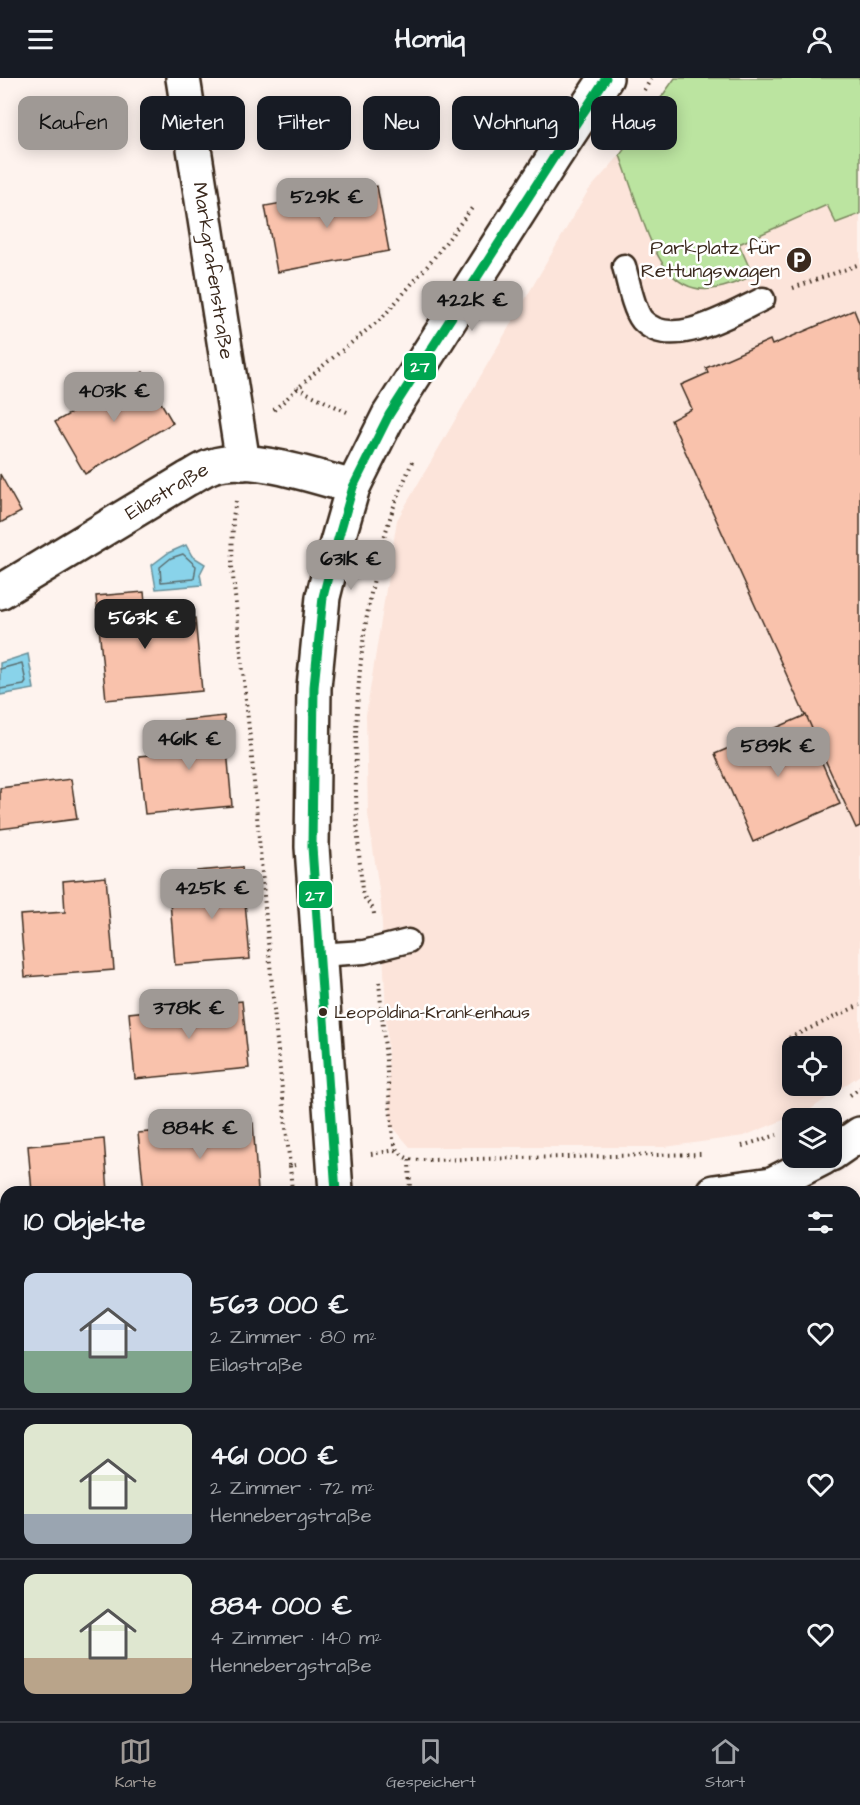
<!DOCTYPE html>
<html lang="de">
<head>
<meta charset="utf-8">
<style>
  body { margin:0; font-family:"Architects Daughter",sans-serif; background:#20242c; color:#f1f3f6; height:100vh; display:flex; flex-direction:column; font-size:22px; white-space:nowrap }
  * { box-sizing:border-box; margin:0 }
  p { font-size:20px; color:#9ea1a6 }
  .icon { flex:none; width:33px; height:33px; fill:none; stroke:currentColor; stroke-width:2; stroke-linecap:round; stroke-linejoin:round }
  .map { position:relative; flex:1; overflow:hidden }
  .details { position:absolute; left:0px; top:1108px; width:861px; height:536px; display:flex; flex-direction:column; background:#171b24; border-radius:18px 18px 0 0; box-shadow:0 3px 15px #0003 }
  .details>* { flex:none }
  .banner { position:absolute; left:18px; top:18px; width:825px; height:54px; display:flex; gap:12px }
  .controls { position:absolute; left:782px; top:958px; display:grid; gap:12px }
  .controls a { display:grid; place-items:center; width:60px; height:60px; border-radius:12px; background:#171b24; box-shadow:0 3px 15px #0003; font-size:30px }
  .price { position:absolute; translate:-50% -51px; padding:0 14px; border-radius:12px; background:#9f9995; color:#111; font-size:20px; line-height:39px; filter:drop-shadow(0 2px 3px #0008) }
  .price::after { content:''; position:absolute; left:50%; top:36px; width:18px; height:14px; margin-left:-9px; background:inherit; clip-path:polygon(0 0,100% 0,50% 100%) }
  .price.on { background:#222; color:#fff }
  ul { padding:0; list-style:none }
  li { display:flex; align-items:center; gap:18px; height:150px; padding:0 24px }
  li+li { border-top:2px solid #363941 }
  li span { display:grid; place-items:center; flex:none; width:168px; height:120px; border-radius:12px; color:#555 }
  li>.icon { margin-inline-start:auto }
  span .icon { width:72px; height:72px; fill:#fffc; stroke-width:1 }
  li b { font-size:26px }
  h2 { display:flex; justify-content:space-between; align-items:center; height:72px; padding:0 24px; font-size:26px }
  .chip { padding:0 21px; border-radius:12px; background:#171b24; box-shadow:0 3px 15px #0003; font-size:21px; line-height:54px }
  .chip.on { background:#9f9995; color:#111 }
  header { display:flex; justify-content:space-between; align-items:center; height:78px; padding:0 24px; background:#171b24; font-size:27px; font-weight:700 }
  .tabs { display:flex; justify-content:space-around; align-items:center; height:84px; border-top:2px solid #363941; background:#171b24; font-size:16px; color:#9ea1a6 }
  .tabs a { display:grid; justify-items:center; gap:3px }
  .tabs .on { color:#9f9995 }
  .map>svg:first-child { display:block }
</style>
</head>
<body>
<header><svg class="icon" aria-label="menu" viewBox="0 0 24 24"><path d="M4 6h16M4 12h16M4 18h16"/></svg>Homiq<svg class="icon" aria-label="person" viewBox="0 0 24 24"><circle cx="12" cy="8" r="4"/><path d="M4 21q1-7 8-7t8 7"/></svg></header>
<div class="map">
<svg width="860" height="1643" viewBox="0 0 860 1643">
  <rect width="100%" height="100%" fill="#fef3ee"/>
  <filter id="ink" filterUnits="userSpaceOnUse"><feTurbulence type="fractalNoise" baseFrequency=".0167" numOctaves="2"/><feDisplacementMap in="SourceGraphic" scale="12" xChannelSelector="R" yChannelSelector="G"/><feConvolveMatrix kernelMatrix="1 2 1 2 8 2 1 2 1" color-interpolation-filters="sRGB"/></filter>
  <g filter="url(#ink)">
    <path fill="#fce4da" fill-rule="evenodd" d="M675,0H860V997L811,1031L744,1058L665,1069H410L391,1047L381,826L368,736L366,637L397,442L588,113L620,77ZM792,969H831V1008H792Z"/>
    <path fill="#bbe4a0" stroke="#7b875f" stroke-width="1.5" d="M675,0H860V136L836,145L827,127L739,166L753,198C742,202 730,208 718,210C668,221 651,166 638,129C632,112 626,94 620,77Z"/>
    <g fill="#89d3ea" stroke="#6a8f98" stroke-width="1.5">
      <polygon points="186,467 192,478 205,486 200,496 202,507 156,511 152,487 168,475"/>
      <polygon points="28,576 34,611 0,617 0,585"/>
    </g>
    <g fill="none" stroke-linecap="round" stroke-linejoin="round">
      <g stroke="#5a6e70" stroke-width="1.5">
        <polygon points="183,476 196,488 194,501 161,504 160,489 171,480"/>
        <polyline points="0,591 22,585 26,604 24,607 0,611"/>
      </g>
    </g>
    <g fill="#f9c2ac" stroke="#3b2a1e" stroke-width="1.5">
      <polygon points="377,108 389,173 277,194 265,128"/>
      <polygon points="854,232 860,247 860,748 856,750 671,342 692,331 681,307 708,295 706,290 770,262 772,267"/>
      <polygon points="143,294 173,345 85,396 55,344"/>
      <polygon points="0,396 21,434 0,445"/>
      <polygon points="144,514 147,544 195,540 202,613 106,622 96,518"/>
      <polygon points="806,637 824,678 820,680 840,726 753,764 715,676"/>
      <polygon points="224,638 232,728 145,736 139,678 181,674 179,643"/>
      <polygon points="71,701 77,741 0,751 0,710"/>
      <polygon points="242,789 250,881 175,887 170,823 199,820 197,793"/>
      <polygon points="106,799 114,892 25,899 20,837 65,834 63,803"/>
      <polygon points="242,923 249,990 135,1001 129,935"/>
      <polygon points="253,1045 258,1113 144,1114 138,1055"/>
      <polygon points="104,1061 108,1114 32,1114 28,1068"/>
      <polygon points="860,1449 860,1520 855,1521 855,1450"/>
      <polygon points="0,1481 1,1487 6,1487 6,1554 0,1555"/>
    </g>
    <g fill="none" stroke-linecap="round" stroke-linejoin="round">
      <g stroke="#3b2a1e" stroke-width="27">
        <g id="service">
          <path d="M624,188C628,202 633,231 642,242C671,274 732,235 763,221"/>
          <polyline points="318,877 364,874 408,863"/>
        </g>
      </g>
      <g stroke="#3b2a1e" stroke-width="38">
        <g id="minor">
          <path id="s1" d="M183,0L243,385"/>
          <path id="s2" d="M0,514L187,401C195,397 203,391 212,388C249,375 316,399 353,409"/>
          <polyline points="831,1076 860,1056"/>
          <polyline points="336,1114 312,769 314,609 323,519 334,475 353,409 389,337 554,79 606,0"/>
          <polyline points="714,1114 772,1106 823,1080"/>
          <polyline points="855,1208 860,1213"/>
          <polyline points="855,1605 860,1604"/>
          <polyline points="0,1609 6,1608"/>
          <polyline points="415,1638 440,1643"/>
          <polyline points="603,1638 609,1643"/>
          <polyline points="311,1643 313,1638"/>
          <polyline points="673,1643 700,1638"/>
        </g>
      </g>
      <g stroke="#3b2a1e" stroke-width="4" stroke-dasharray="1.5 4.5" stroke-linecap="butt">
        <polyline points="644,12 652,0"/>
        <polyline points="793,210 860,186"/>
        <polyline points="297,310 347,334"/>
        <polyline points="274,332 319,291 382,240 430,185 472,130"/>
        <polyline points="236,423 233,439 232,489 251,670 276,954 290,1088 295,1087"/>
        <path d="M374,836C373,827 367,825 363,817C361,812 362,804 361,799C350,679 354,552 391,437C397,418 406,400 413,381"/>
        <path d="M379,904L393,1061C401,1083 409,1082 430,1082L702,1076"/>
        <polyline points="789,960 860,927"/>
        <polyline points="850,1017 860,1010"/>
        <polyline points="742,1068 777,1057"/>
        <polyline points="371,1076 397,1072"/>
        <polyline points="409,1082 410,1114"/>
        <polyline points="290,1088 292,1114"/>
        <polyline points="258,1643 260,1638"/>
      </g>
      <use href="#service" stroke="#fff" stroke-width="22"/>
      <use href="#minor" stroke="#fff" stroke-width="33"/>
      <g stroke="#fff" stroke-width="14">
        <polyline id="bus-1" points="336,1114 312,769 314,609 323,519 334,475 353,409 389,337 554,79 606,0"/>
      </g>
      <use href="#bus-1" stroke="#00a651" stroke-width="9"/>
    </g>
  </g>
  <defs>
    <g id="parking-disc" transform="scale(1.35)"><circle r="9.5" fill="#3b2a1e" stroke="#fff"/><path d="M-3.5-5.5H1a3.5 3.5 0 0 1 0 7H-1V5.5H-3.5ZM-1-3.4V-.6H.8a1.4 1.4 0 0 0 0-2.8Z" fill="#fff"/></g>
  </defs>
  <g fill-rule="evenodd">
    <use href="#parking-disc" x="799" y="182"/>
  </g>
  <circle fill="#3b2a1e" stroke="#fff" stroke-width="2" cx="323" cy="934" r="5"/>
  <g text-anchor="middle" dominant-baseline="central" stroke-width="5" stroke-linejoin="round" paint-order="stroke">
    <g font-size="18" fill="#3b2a1e" stroke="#fff" text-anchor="start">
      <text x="334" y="934">Leopoldina-Krankenhaus</text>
    </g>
    <g font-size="20" fill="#3b2a1e" stroke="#fff" text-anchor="end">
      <text x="780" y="170">Parkplatz für<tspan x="780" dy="23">Rettungswagen</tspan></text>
    </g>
    <g font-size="20" fill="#3b2a1e" stroke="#fff">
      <text stroke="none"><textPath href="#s1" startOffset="195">Markgrafenstraße</textPath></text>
      <text stroke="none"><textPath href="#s2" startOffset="195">Eilastraße</textPath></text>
    </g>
  </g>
  <g stroke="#fff" stroke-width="2">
    <rect x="403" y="274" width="34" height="29" rx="6" fill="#00a651"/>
    <rect x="298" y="802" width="35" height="29" rx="6" fill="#00a651"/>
  </g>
  <g font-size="16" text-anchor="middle" font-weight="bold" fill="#fff">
    <text x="420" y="294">27</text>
    <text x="315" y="823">27</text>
  </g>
</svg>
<div class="controls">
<a><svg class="icon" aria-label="locate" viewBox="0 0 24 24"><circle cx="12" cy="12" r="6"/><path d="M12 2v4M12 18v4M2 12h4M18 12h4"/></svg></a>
<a><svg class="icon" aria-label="layers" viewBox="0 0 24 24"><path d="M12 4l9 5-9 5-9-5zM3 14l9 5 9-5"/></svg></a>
</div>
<b class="price" style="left:327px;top:151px">529K €</b>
<b class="price" style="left:472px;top:254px">422K €</b>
<b class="price" style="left:114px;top:345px">403K €</b>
<b class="price" style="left:351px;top:513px">631K €</b>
<b class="price on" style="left:145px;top:572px">563K €</b>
<b class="price" style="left:189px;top:693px">461K €</b>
<b class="price" style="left:778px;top:700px">589K €</b>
<b class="price" style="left:212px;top:842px">425K €</b>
<b class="price" style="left:189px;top:962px">378K €</b>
<b class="price" style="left:200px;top:1082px">884K €</b>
<div class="banner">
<a class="chip on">Kaufen</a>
<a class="chip">Mieten</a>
<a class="chip">Filter</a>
<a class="chip">Neu</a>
<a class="chip">Wohnung</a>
<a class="chip">Haus</a>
</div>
<section class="details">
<h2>10 Objekte<svg class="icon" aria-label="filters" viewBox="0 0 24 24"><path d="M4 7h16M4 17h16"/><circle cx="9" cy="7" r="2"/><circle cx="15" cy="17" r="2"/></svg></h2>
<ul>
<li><span style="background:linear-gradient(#c9d6e8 65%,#7fa58c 0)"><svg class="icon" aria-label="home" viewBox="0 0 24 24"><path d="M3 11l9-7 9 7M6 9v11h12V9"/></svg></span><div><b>563 000 €</b><p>2 Zimmer · 80 m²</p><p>Eilastraße</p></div><svg class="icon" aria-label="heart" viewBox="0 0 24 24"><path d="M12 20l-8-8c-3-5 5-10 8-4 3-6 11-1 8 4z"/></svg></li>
<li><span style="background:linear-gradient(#dfe7d0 75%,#9aa5b1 0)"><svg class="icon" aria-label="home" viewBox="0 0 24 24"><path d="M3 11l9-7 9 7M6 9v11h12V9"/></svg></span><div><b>461 000 €</b><p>2 Zimmer · 72 m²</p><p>Hennebergstraße</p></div><svg class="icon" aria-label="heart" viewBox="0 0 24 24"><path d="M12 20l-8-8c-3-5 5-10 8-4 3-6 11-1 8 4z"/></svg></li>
<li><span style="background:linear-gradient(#dfe7d0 70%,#b9a48a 0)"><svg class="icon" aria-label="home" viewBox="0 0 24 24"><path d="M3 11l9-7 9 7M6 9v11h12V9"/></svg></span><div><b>884 000 €</b><p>4 Zimmer · 140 m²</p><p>Hennebergstraße</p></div><svg class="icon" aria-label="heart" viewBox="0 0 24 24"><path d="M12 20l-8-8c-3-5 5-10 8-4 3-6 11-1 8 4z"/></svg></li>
</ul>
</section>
</div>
<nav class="tabs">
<a class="on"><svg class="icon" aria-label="map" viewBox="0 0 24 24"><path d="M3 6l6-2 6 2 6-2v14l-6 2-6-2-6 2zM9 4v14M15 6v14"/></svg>Karte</a>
<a><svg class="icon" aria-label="saved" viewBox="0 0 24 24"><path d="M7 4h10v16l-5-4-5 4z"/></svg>Gespeichert</a>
<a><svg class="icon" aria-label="home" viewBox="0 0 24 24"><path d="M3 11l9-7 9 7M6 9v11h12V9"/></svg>Start</a>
</nav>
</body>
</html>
